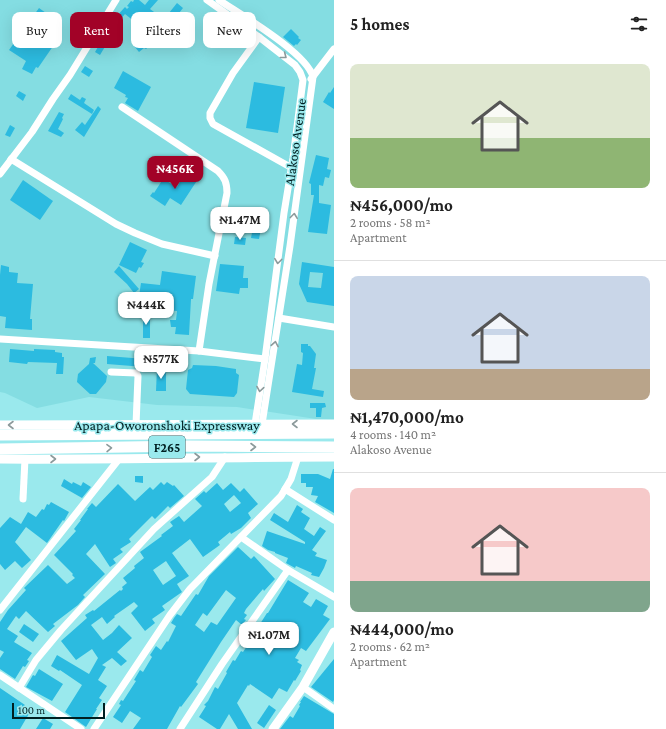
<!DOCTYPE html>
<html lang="en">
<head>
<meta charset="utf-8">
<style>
  body { margin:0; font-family:"Crimson Pro",serif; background:#f2f2f2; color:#222; height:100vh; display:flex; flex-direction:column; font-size:15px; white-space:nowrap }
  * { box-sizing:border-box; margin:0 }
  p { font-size:13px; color:#767676 }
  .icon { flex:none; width:22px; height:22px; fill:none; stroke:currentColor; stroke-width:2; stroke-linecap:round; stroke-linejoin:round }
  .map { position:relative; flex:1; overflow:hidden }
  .panel { display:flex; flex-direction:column; background:#fff; width:332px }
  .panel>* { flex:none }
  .hud { position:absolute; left:12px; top:12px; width:262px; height:36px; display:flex; gap:8px }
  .scale { position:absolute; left:12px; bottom:10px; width:93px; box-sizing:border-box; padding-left:4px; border:2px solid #001f21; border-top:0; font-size:11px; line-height:14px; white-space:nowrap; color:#001f21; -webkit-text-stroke:3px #9ae9ed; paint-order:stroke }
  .price { position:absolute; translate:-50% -34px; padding:0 9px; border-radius:8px; background:#fff; color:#222; font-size:13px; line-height:26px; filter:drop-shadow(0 1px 2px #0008) }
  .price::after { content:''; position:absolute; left:50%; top:24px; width:12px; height:9px; margin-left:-6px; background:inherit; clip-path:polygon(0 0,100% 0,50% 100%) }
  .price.current { background:#a20227; color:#fff }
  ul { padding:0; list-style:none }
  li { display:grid; align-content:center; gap:8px; height:212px; padding:0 16px }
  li+li { border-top:1px solid #e0e0e0 }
  li span { display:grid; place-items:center; height:124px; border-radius:8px; color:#555 }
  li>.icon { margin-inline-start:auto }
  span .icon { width:72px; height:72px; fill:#fffc; stroke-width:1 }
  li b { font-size:17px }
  h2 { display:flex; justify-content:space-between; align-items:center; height:48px; padding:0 16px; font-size:17px }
  .pill { padding:0 14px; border-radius:8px; background:#fff; box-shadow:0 4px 16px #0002; font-size:14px; line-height:36px }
  .pill.current { background:#a20227; color:#fff }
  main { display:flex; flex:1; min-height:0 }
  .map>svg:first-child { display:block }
</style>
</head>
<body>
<main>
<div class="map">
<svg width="334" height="729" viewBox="0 0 334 729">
  <rect width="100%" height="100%" fill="#9ae9ed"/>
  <polygon fill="#84dde2" points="0,0 334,0 334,420 316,419 237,407 157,405 89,397 37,408 5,393 0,392"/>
  <g fill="#2cbbe0" fill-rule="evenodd">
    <polygon points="134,0 139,0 145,5 149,0 158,0 150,9 165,20 157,30 161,34 146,49 144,48 139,52 134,46 149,33 125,14 118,22 115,18 125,7 127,9 129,7 127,6 131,1 133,2"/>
    <polygon points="177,3 183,8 172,22 164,16 167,12 169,13"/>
    <polygon points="39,8 53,18 47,27 60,36 38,68 36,67 32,74 22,69 26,61 9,50"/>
    <polygon points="291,29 299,37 298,38 301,40 297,45 296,44 294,46 283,37"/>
    <polygon points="107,32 112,35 100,55 95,52"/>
    <polygon points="85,66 93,71 89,77 81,72"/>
    <polygon points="123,71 151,87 138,111 125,103 128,98 125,97 126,95 114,88"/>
    <polygon points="254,82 285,87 278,133 246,128"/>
    <polygon points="334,87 334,109 323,102 329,92 330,93"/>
    <polygon points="19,91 26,95 23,101 16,96"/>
    <polygon points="71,94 80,100 82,97 86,99 84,103 94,110 92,114 68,99"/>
    <polygon points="98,106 101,109 84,137 75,130 82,122 85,125"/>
    <polygon points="59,112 64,114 62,118 63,119 58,129 64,133 61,137 48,131"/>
    <polygon points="10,125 15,128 10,137 5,135"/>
    <polygon points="316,155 329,158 327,169 331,170 329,178 325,177 323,186 319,185 319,203 331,205 327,234 308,232 314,195 311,195 311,184 309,183"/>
    <polygon points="186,172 198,179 181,205 170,198 165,206 150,196 153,192 154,193 163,179 177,187"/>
    <polygon points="23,180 53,201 40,220 10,200"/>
    <polygon points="253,227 261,228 259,239 251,238"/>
    <polygon points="235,237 246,238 245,245 234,244"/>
    <polygon points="130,242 147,250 141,262 144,263 141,268 139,267 136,273 119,265"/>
    <path d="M302,262L334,267V306L307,302L299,284ZM310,272L323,273L321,288L308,287Z"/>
    <polygon points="220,264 244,266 243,278 248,278 248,288 240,288 239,294 216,291"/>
    <polygon points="1,265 9,267 9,272 18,273 17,283 33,284 30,319 32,319 32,330 5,328 6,317 0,316 0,275"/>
    <polygon points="119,266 139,289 134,293 127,284 114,272"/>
    <polygon points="162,271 196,276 193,299 191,299 189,335 175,334 176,327 171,327 170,320 176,320 177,311 154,309 154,298 139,296 141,283 160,285"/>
    <rect x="143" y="313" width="7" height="25"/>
    <polygon points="301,344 308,344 308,346 310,346 316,354 314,368 316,368 312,389 324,391 323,397 292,392 297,364 302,365 303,353 301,352"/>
    <polygon points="10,349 34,351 34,349 55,350 55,352 62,353 62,357 64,357 63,374 56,374 57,363 28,362 27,364 9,362"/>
    <polygon points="107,356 145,359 145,361 158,362 157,368 107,364"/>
    <polygon points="96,357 95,363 93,363 107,376 106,382 96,394 90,394 77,382 78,374 89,364 90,358"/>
    <polygon points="193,365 216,366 236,369 236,373 239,375 237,393 234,397 190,394 186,389 188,370 192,368"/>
    <polygon points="157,368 166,368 166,391 156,391"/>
    <polygon points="310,403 325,403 326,407 322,408 321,417 316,417 316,408 310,408"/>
    <polygon points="333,469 334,469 334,513 315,502 318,496 311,495 313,487 306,487 306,483 301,483 301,474 318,474 330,479"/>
    <polygon points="135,476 143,476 143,483 135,482"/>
    <polygon points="64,479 72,484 73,482 81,486 83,482 91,487 82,498 61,486"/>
    <polygon points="161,482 164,485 167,482 173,486 174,485 184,496 170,508 168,506 155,519 152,516 129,539 131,542 120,549 123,552 113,559 116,563 110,567 95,544 86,554 105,574 83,595 85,597 78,605 53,624 55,626 48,632 26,611 19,619 16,616 7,629 18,636 14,642 32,653 27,660 29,661 25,667 23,666 15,679 0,669 0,658 4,652 0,650 0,622 8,610 26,590 24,588 25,587 48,565 67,584 75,578 72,575 73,574 54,555 76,531 74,529 81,520 80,520 88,509 87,509 92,503 96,507 118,484 135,501 150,487 153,490"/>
    <path d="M217,483L223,490L231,483L240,492L244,488L258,504L248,513L251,518L241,528L231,534L230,532L218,542L220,545L203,557L190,539L172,553L189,576L177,584L182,592L162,606L165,610L152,619L155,623L145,631L131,613L138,606L134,602L114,616L115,617L107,624L102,617L91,625L103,640L112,633L119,625L132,638L117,652L127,661L121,666L112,658L102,665L106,667L98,680L107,686L99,698L102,700L96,709H97L86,727L65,712L82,685L60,670L59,671L51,666L57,655L89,674L98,658L92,649L76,660L61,641L87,618L85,615L93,610L94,611L120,590L121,591L123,589L122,587L127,583L123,578L135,568L134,566L144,558L140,552L162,536L161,535L173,526L170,522L179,516L184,522L202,506L195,499L204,491L206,493ZM234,495L241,503L230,512L224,504ZM166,561L176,576L163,585L153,570Z"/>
    <polygon points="51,502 69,512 64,521 63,520 47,543 26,527 15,542 31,560 22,568 15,561 5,570 0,564 0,528 10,517 21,524 28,512 36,517 42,509 44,510 47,504 49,505"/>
    <polygon points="297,505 303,509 301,512 310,518 304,529 314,536 320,527 326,531 312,550 317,553 315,556 327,560 324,568 319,577 311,575 312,573 296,566 295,568 286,563 288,558 275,553 275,552 268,550 262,546 267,531 305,544 305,542 270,520 274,513 288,522"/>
    <path d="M238,547L251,559L254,556L275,579L264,591L263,589L246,609L244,613L247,615L244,619L246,620L242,625L236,620L221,642L196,682L198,684L181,707L180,706L167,729H133L141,718L130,711L122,723L113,717L121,705L119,704L121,700L123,701L136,681L134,680L140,670L143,672L152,657L150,655L156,646L161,650L167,641L168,642L176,626L171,623L174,618L177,614L181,616L196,594L198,595L209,576ZM226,590L236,598L217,625L211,622L204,632L195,625L203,613L207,616Z"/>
    <polygon points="288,580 309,593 303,602 311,607 316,599 328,606 323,615 330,619 306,651 301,648 295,658 299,660 297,662 302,665 300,670 301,671 295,681 294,680 287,692 279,688 272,699 250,684 249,686 248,685 237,703 252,729 238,729 229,714 220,729 217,729 199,717 206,706 204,705 208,701 215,687 218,689 227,673 226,672 233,660 235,661 241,651 243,652 255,634 252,632 258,623 260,624 267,613 268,613"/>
    <polygon points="24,624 39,634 33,642 19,632"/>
    <polygon points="334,659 334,700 333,702 311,687"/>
    <polygon points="39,669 63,684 52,701 26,687 33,675 35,676"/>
    <polygon points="0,688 25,705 23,708 30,712 20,729 0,729"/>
    <polygon points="304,696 334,714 334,729 280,729 290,716 293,718 300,706 299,705 301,702 300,702"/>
    <polygon points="269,705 276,710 264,728 257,723"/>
    <polygon points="43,718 53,724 50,729 36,729"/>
  </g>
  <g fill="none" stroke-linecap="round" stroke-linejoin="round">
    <g stroke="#fff" stroke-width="7">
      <polyline points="207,0 259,37 295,65 300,72 303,80 293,158 284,213 265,359 255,424"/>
      <path d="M219,0C241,15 307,53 313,77L290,246L262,424"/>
      <polyline points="259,37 233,73 210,113 210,118 213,124 292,168"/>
      <polyline points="311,79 334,49"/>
      <path d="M122,107L218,171C225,178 227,183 227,193L209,284L199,351"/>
      <polyline points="11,159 116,224 135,233 162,244 215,256"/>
      <polyline points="0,174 32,132 53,99 70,75 116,0"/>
      <polyline points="279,318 334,327"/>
      <polyline points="0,339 199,351 265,359"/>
      <polyline points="111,372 136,373 138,376 136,425"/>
      <polyline points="285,489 334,520"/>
      <polyline points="23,499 25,459"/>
      <polyline points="241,537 288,570 334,597"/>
      <polyline points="0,610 119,459"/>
      <polyline points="0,675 81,729"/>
      <polyline points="303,687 334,709"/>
      <polyline points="19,688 36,660 61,630 154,529 212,477 225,457"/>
      <polyline points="94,729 170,615 190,589 281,496 291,479 298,457"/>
      <polyline points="180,729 222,664 288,570"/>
    </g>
    <g stroke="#fff" stroke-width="9">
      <polyline points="0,425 334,424"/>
      <path d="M0,459C111,460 223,457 334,457"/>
      <polyline points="273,729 303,687 334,632"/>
    </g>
    <g stroke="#fff" stroke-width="11">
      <polyline points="0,435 334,433"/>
      <polyline points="0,449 188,446 334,447"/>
    </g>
  </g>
  <defs><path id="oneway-chevron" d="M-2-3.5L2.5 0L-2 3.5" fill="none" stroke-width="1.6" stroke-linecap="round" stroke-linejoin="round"/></defs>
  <g stroke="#8c9a9b">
    <use href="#oneway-chevron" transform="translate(284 56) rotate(38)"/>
    <use href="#oneway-chevron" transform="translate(294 216) rotate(-83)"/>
    <use href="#oneway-chevron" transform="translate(278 261) rotate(97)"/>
    <use href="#oneway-chevron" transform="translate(275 344) rotate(-80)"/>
    <use href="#oneway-chevron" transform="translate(260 389) rotate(99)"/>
    <use href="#oneway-chevron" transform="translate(295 424) rotate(180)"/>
    <use href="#oneway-chevron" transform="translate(11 425) rotate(-180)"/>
    <use href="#oneway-chevron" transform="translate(253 447)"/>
    <use href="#oneway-chevron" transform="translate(109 448) rotate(-1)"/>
    <use href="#oneway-chevron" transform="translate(197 457)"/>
    <use href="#oneway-chevron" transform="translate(53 459)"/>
  </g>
  <g text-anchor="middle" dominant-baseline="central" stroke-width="3" stroke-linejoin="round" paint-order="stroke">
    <rect fill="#9ae9ed" stroke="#2e5c5e" stroke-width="1" x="149" y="436" width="36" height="22" rx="3"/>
    <g font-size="13" font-weight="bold" fill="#001f21">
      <text x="167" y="447">F265</text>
    </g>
    <g font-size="14" fill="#001f21" stroke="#9ae9ed">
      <text transform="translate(295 142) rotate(-82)">Alakoso Avenue</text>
      <text x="167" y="425">Apapa-Oworonshoki Expressway</text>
    </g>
  </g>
</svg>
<div class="scale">100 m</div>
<b class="price current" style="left:175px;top:190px">₦456K</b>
<b class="price" style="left:240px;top:241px">₦1.47M</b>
<b class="price" style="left:146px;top:326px">₦444K</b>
<b class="price" style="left:161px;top:380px">₦577K</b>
<b class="price" style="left:269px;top:656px">₦1.07M</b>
<div class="hud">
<a class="pill">Buy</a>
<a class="pill current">Rent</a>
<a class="pill">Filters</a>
<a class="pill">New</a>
</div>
</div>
<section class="panel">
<h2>5 homes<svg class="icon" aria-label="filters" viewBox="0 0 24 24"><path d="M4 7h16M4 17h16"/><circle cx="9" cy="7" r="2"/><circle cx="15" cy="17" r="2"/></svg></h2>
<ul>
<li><span style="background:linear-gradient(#dfe7d0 60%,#8fb573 0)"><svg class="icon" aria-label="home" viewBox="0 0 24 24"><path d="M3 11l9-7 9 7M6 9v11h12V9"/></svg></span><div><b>₦456,000/mo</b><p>2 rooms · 58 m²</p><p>Apartment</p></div></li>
<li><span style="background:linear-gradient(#c9d6e8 75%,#b9a48a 0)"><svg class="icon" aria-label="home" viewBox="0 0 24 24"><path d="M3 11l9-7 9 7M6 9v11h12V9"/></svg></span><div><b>₦1,470,000/mo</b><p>4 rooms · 140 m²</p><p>Alakoso Avenue</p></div></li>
<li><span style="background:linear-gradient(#f6c9c9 75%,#7fa58c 0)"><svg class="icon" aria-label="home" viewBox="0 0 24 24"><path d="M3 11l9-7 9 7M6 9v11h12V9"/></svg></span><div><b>₦444,000/mo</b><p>2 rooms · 62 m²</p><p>Apartment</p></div></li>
</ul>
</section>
</main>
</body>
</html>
